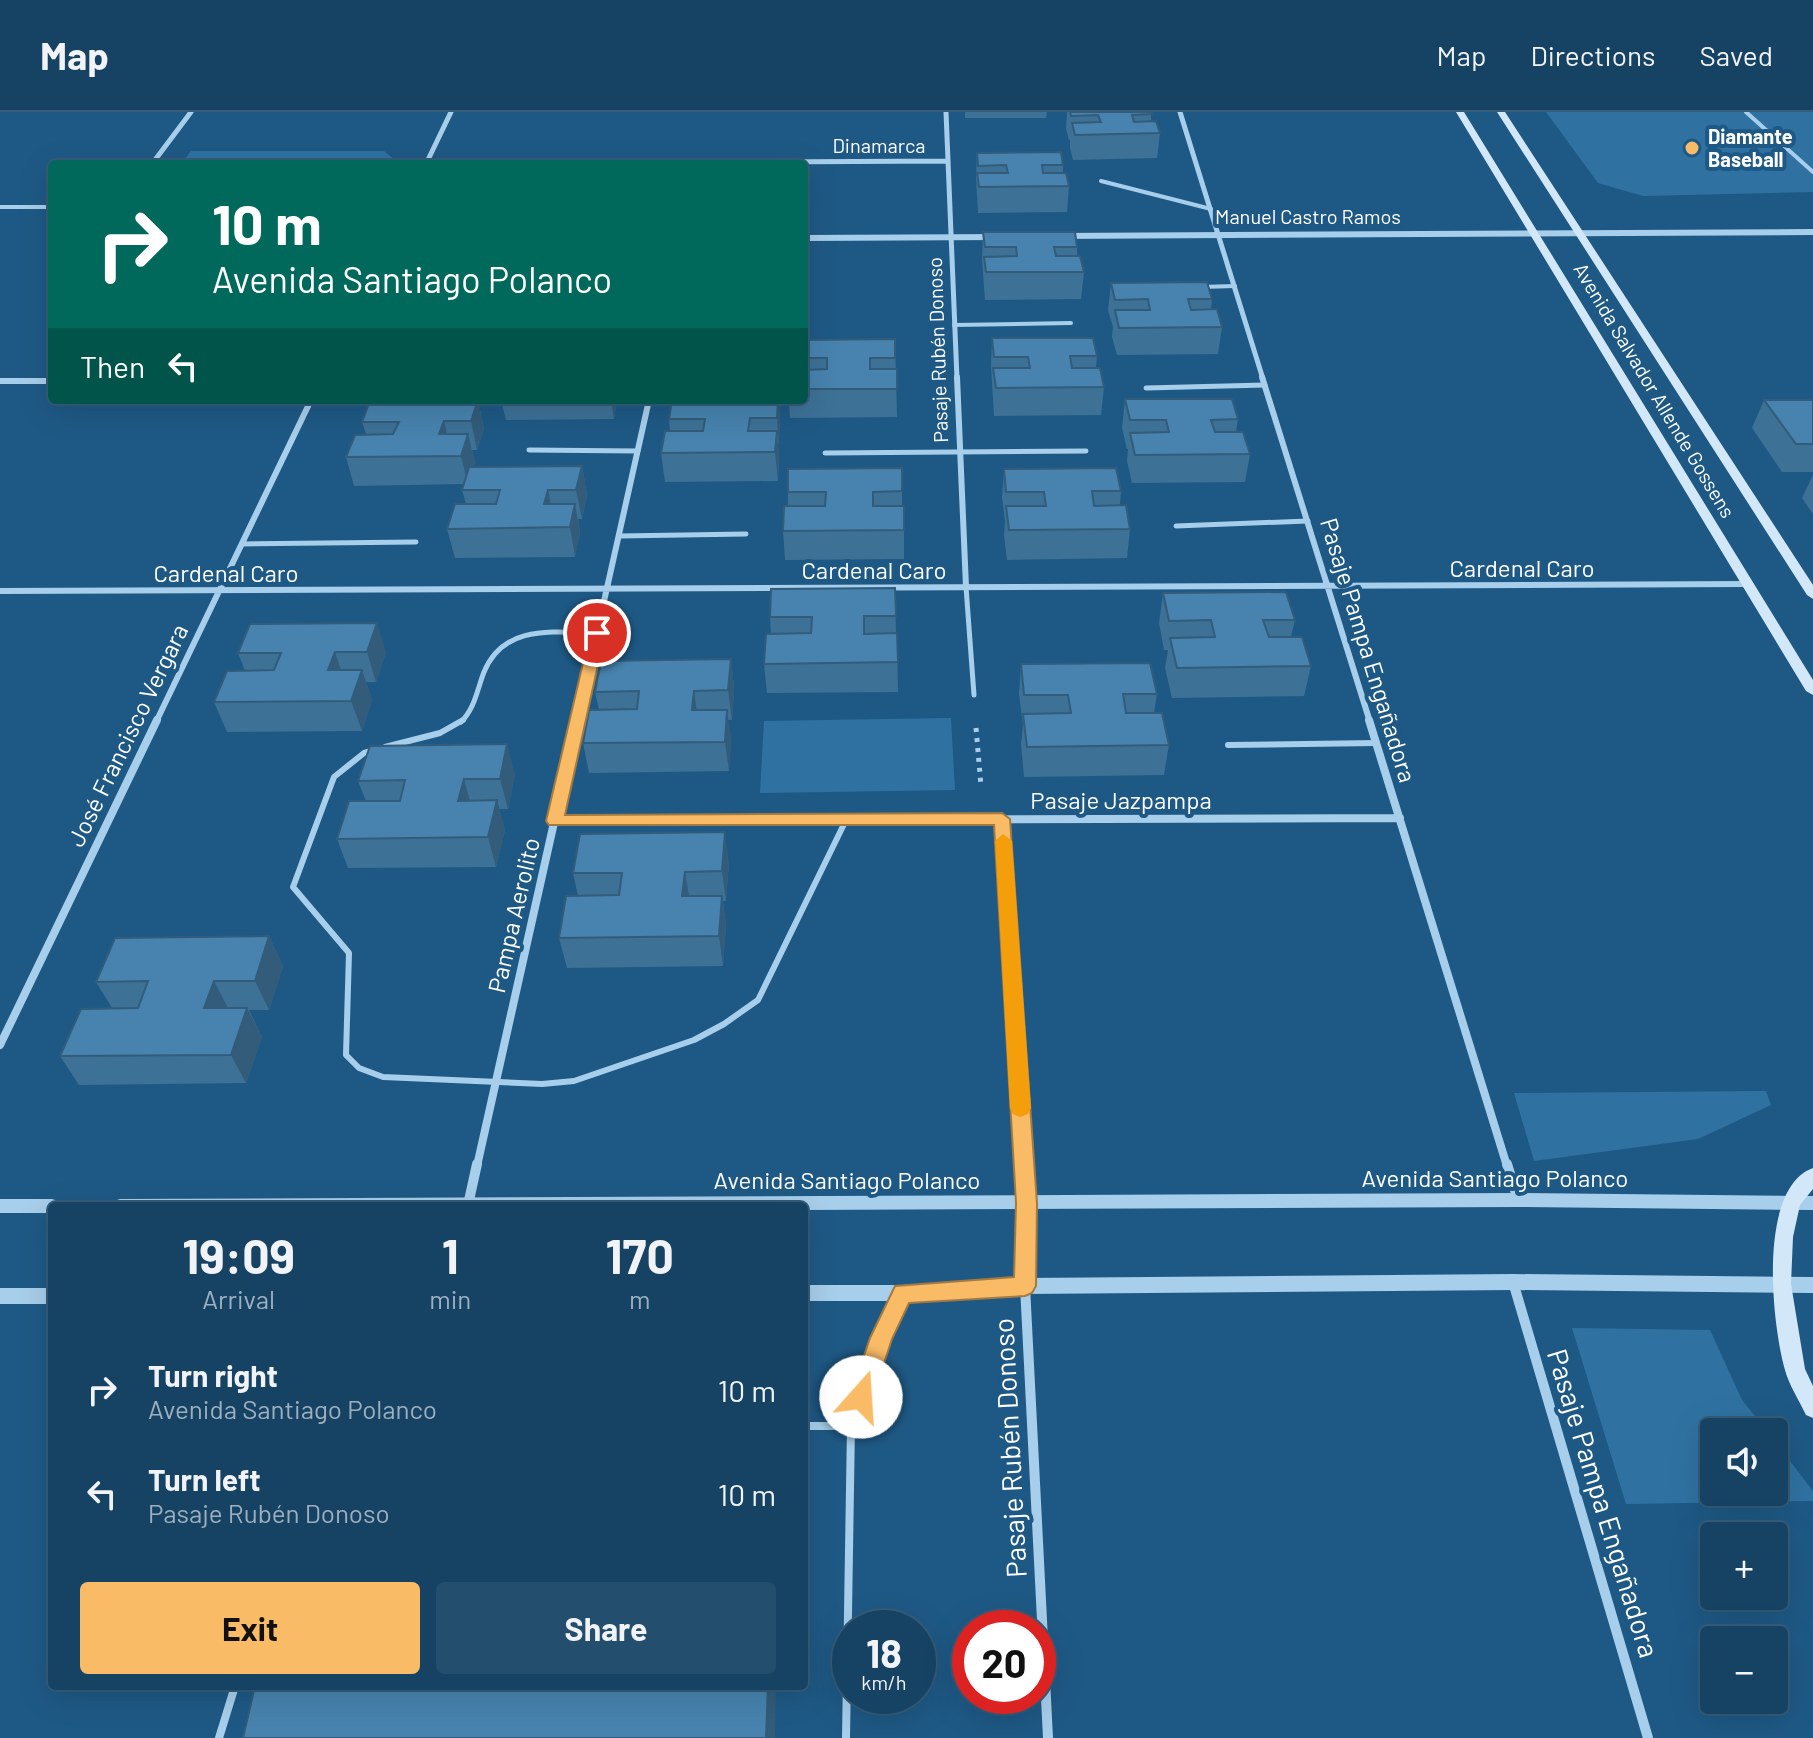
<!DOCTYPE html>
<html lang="en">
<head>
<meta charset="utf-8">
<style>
	:root { --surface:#164364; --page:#234e6d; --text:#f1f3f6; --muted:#9eb0bf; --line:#355c78; --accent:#f9bb66 }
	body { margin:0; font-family:Barlow,sans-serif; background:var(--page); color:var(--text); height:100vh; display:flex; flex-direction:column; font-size:30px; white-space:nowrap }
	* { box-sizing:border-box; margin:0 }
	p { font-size:26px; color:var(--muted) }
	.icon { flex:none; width:44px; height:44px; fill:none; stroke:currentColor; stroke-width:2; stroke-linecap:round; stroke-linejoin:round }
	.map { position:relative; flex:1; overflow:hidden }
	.side { position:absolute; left:48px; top:1090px; width:760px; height:488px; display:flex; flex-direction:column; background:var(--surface); border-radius:8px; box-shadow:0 8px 32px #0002,0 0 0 2px var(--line) }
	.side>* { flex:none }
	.guide { position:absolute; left:48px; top:48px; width:760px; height:244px; border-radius:8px; box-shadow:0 8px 32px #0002,0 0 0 2px var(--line); background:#00695c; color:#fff; overflow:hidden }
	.controls { position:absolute; left:1700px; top:1306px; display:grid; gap:16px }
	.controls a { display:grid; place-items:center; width:88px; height:88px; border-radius:8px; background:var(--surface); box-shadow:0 8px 32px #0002,0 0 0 2px var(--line); font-size:40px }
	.speed { position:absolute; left:832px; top:1498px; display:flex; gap:16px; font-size:40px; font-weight:700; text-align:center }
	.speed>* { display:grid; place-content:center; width:104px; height:104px; border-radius:50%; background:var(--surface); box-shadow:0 8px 32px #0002,0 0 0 2px var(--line); line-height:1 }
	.speed small { font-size:20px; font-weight:400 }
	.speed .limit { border:12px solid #d22; background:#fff; color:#111 }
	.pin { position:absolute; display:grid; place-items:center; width:68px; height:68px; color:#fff; margin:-34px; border:4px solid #fff; border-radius:50%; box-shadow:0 2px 8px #0007 }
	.me { position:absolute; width:88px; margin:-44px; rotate:19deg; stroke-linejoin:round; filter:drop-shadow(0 0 6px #0008) }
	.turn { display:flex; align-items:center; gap:28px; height:168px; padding:0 32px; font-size:36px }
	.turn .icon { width:104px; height:104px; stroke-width:2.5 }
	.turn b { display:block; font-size:56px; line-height:68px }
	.then { display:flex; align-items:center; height:76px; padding:0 32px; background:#0003; gap:16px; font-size:30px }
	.eta { display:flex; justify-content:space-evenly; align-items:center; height:136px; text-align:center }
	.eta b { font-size:48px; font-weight:700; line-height:56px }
	.button { display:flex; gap:16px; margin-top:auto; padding:16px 32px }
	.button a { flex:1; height:92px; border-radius:8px; background:var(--accent); color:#111; font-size:32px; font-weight:700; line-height:92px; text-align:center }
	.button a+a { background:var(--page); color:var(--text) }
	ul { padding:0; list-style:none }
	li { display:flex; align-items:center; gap:24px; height:104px; padding:0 32px }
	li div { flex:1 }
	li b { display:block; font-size:30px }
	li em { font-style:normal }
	header { display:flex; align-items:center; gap:48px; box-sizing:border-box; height:112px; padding:0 40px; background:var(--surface); border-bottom:2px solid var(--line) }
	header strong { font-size:38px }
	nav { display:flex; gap:44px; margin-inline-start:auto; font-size:28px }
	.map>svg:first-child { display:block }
	.green { fill:#2f72a2 }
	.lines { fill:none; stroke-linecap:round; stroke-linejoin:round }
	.path { stroke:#a7ceea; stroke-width:5; stroke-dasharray:4 6; stroke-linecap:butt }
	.service-far3 { stroke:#a7ceea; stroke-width:4 }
	.service-far2 { stroke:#a7ceea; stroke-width:5 }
	.service-far1 { stroke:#a7ceea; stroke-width:6 }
	.service { stroke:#a7ceea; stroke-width:8 }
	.minor-far3 { stroke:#a7ceea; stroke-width:5 }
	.minor-far2 { stroke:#a7ceea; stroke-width:6 }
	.minor-far1 { stroke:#a7ceea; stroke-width:8 }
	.minor { stroke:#a7ceea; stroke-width:10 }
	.tertiary { fill:#a7ceea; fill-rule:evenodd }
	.secondary { fill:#d2e7f8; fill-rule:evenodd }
	.wall { fill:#3d7196 }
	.shaded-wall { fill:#325c7a }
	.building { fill:#4783ae; stroke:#325c7a; stroke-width:2 }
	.route { fill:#f9bb66; stroke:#a27a42; stroke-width:2 }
	.slow { fill:#f59e0b }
	.poi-dot { fill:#f9bb66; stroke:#1e5985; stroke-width:3 }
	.labels { text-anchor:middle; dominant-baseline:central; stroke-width:8; stroke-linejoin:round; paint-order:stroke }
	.far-poi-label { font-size:20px; font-weight:bold; fill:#fff; stroke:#1e5985; text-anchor:start }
	.far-street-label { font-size:20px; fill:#fff; stroke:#1e5985 }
	.street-label { font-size:24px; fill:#fff; stroke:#1e5985 }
	.near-street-label { font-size:28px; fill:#fff; stroke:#1e5985 }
</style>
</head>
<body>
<header>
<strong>Map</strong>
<nav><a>Map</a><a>Directions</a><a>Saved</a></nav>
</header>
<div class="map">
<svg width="1813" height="1626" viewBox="0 0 1813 1626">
	<rect width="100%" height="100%" fill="#1e5985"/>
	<path class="green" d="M1546 0H1813V80L1643 84 1598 71Z
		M191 39H384L396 49 395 52H181Z
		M951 606 955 678 760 681 764 609Z
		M1766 979 1771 993 1698 1027 1534 1049 1514 981Z
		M1572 1216 1710 1218 1742 1288 1768 1320H1714V1380H1774V1328L1813 1379V1389L1626 1392Z"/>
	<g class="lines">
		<path class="path" d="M976 616 981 674"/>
		<path class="service-far3" d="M1746 0 1813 60
			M1101 69 1211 97
			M1201 175 1235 174
			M954 213 1071 211"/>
		<path class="service-far2" d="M1146 276 1265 273
			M529 338 638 339
			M825 341 1086 339
			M1176 414 1308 409
			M619 424 746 422
			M242 432 416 430
			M966 475 974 583
			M461 610C475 596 477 578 484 560 504 512 553 520 597 521"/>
		<path class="service-far1" d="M1228 633 1376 631
			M385 635 440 621 463 608
			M375 638 364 641 334 665 293 775 349 841 346 943 359 956 383 965 542 972 574 969 694 928 724 912 758 888 846 708"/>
		<path class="service" d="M804 1314H851L881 1226 902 1183
			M219 1626 235 1574
			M846 1626 851 1314"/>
		<path class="minor-far3" d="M946 0 957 267
			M1180 0 1263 267
			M152 52 191 0
			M426 52 948 49
			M426 52 451 0"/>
		<path class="minor-far2" d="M957 265 966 475
			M1262 265 1370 610
			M0 269H52
			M0 479 1748 472
			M156 610 311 288
			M577 610 649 288"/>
		<path class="minor-far1" d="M1369 608 1507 1054
			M1002 707 1025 1054
			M555 709 1400 706
			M0 933 157 608
			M477 1054 577 608"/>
		<path class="minor" d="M1024 1052 1025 1174 1048 1626
			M1507 1052 1518 1088
			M468 1093 477 1052
			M1513 1170 1648 1626"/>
		<path class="tertiary" d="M0 93H52V97H0Z
			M1813 117V123L1057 127 1053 124 1057 121Z
			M804 123 1001 122 1005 125 1001 128 804 129Z
			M1518 1081 1813 1084V1098L1518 1095 804 1098V1094H112L114 1089 120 1087Z
			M0 1087H52L58 1089 60 1094H52V1101H0Z
			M1513 1162 1813 1165V1181L1513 1178 1025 1182 902 1189H804V1173H902L1025 1166Z
			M0 1176H52V1192H0Z"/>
		<path class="secondary" d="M1456 0H1464L1813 568V583L1806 579Z
			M1497 0H1505L1813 473V487L1807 483Z
			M1813 1056V1077L1800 1093 1793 1125 1791 1172 1805 1257 1813 1274V1306L1806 1303C1799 1288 1789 1273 1785 1258 1772 1213 1757 1076 1813 1056Z"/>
	</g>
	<path class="wall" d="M965 0H1047L1046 6H965Z
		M1067 0H1151V10L1160 21 1157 46 1073 48 1070 36V28H1069L1066 17Z
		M977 41 1063 53V61L1069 74 1067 100 978 101 976 66Z
		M983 120 1077 135V144L1084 160 1081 187 985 188 982 147Z
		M1111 171 1212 187 1211 197 1222 215 1218 242 1117 243 1112 225 1113 215 1108 198Z
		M992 226 1097 244 1096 256 1104 275 1101 303 994 304 991 254Z
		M895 227 897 305 790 306 789 288H804V228Z
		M1125 287 1238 307 1236 320 1250 342 1245 370 1132 371 1127 349 1128 337H1127L1122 316Z
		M478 288 484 317 477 338H472L475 351 473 355 582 354 587 383 582 407H578L580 421 575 445 455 446 447 417 466 392 462 378 464 372 354 374 346 345 366 322 362 310Z
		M501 288H617L614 307 506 308Z
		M779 288 780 313 778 334 779 347 778 369 665 370 661 341 670 319 669 307Z
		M1764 288H1813V360H1782L1752 316Z
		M902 356V394H904V447L785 448 783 419 788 394V380Z
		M1004 357 1121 379 1120 393 1130 417 1127 446 1007 448 1004 423 1005 409 1002 386Z
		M1813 363V402L1802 386Z
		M895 476 896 522 897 521 898 580 767 581 764 552 771 522 770 505Z
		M1163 481 1295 508 1291 525 1311 554 1304 584 1172 586 1165 556 1168 538H1164L1159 511Z
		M386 540 376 570H366L372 588 362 619 227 620 214 590 245 559 238 541Z
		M731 547 734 577 732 608H728L731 627 729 659 589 661 583 631 599 598 595 580Z
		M1021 552 1157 582 1154 601 1169 633 1164 663 1024 665 1021 632 1023 613 1019 582Z
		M515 662 508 697H499L505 718 496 755 348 756 337 727 366 689 358 669Z
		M729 750 726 789H723L726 813 723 854 567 856 559 826 578 784 573 761Z
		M269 824 283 854 269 898H249L262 925 246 971 79 973 60 944 112 896 96 870Z"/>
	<path class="shaded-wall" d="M478 288 484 317 477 338 471 309Z
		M611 288H617L614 307Z
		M779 288 780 313 779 334 777 306Z
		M444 309 451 338 439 322Z
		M777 319 779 347 778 369 775 340Z
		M468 322 475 351 468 372 461 344Z
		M582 354 587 383 582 407 576 378Z
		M548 378 554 407 544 392Z
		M575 392 580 421 575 445 570 415Z
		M377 511 386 540 376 570 367 540Z
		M335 540 345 570 328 558Z
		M731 547 734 577 732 608 728 578Z
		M362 558 372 588 362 619 351 589Z
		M694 579 698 609 692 598Z
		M727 598 731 627 729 659 725 630Z
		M507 632 515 662 508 697 500 667Z
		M464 667 472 697 458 689Z
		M497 688 505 718 496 755 488 725Z
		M725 720 729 750 726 789 722 759Z
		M685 760 690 790 682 784Z
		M722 784 726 813 723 854 719 824Z
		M269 824 283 854 269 898 255 869Z
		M214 869 229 898 204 896Z
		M247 896 262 925 246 971 231 943Z
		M768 1574H776L775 1626H766Z"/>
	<path class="building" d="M1070 0H1151L1152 2 1132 3 1134 10 1156 9 1160 21 1075 23 1072 11 1101 10 1098 3 1071 4Z
		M1061 40 1063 53H1042L1043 61H1066L1069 74 979 75 977 61H1008L1006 53 978 54 977 41Z
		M983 120H1075L1077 135H1054L1056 144H1080L1084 160H986L984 145 1017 144 1016 135H985Z
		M1207 170 1212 187H1188L1191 198 1217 197 1222 215 1119 216 1115 198H1150L1148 187 1115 188 1111 171Z
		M992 226H1093L1097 244H1070L1072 256H1100L1104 275 996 276 993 256H1030L1028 245H994Z
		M895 227V246H870V257H897V277H804V258L827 257V246H804V228Z
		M1125 287H1232L1238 307 1211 308 1215 320H1243L1250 342 1135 343 1130 321 1169 320 1166 308H1130Z
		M478 288 471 309H444L439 322H468L461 344 346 345 355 323 393 322 399 310H362L370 289Z
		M672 288H778L777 306H750L748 319H777L775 340 661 341 665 319H703L705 307H669Z
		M1764 288H1813V332H1796Z
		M582 354 576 378H548L544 392H575L570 415 447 417 455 392H496L500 378H462L469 355Z
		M902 356V379L873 380V394H904V418L783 419 784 394H825L826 380H788V357Z
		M1116 356 1121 379H1092L1094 394 1126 393 1130 417 1009 418 1006 394H1046L1044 380H1006L1004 357Z
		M895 476 896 504H864V522L897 521 898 550 764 552 766 522 811 521 812 505H770L771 477Z
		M1286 480 1295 508H1263L1269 525H1302L1311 554 1177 556 1170 526 1215 525 1211 508 1169 509 1163 481Z
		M377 511 367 540H335L328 558H362L351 589 214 590 227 559 274 558 281 541H238L250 512Z
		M731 547 728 578 694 579 692 598H727L725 630 583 631 589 598 637 597 639 579 595 580 601 549Z
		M1150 551 1157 582H1123L1126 601H1162L1169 633 1027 635 1023 602 1071 601 1068 583H1024L1021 552Z
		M507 632 500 667H464L458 689 497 688 488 725 337 727 349 689H400L405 668 358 669 370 634Z
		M725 720 722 759 685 760 682 784H722L719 824 559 826 566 784 619 783 622 761H573L580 722Z
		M269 824 255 869H214L204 896H247L231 943 60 944 81 897 138 896 148 869 96 870 115 826Z
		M255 1574H768L766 1626H243Z"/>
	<path class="route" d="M597 516 605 521 565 703 1002 701 1010 707 1037 1091 1036 1174 1032 1181 1025 1184 909 1191 892 1227 870 1293 861 1296 853 1293 850 1285 870 1226 895 1174 1014 1165 1016 1091 994 713H549L546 709 590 521Z"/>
	<path class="slow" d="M1003 722 1012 729 1031 996 1028 1002 1020 1005 1013 1002 1010 996 995 729Z"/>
	<circle class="poi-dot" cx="1692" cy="36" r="8"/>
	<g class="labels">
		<g class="far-poi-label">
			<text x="1708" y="24">Diamante<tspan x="1708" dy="23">Baseball</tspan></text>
		</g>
		<g class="far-street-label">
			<text x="879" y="33">Dinamarca</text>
			<text x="1308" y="104">Manuel Castro Ramos</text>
			<text transform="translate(937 238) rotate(-92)">Pasaje Rubén Donoso</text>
			<text transform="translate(1655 278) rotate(59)">Avenida Salvador Allende Gossens</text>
		</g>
		<g class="street-label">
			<text x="1522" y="455">Cardenal Caro</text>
			<text x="874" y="457">Cardenal Caro</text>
			<text x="226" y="460">Cardenal Caro</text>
			<text transform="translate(1369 538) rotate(73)">Pasaje Pampa Engañadora</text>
			<text transform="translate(127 623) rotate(-64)">José Francisco Vergara</text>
			<text x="1121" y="687">Pasaje Jazpampa</text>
			<text transform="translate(513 803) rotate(-77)">Pampa Aerolito</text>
			<text x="1495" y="1065">Avenida Santiago Polanco</text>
			<text x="847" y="1067">Avenida Santiago Polanco</text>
		</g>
		<g class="near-street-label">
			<text transform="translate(1009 1336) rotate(-93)">Pasaje Rubén Donoso</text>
			<text transform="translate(1604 1391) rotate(73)">Pasaje Pampa Engañadora</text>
		</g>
	</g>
</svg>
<div class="controls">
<a><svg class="icon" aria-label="sound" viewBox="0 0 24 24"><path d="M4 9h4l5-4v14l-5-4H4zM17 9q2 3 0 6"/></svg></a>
<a>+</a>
<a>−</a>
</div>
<div class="speed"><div>18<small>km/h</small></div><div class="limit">20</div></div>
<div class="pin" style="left:597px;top:521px;background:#d93025"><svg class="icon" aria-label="arrive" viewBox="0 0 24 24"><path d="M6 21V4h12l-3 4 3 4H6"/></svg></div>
<svg class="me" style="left:861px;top:1285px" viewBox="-20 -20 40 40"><circle r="19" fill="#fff"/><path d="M0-13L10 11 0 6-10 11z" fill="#f9bb66"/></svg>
<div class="guide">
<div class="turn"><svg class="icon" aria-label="right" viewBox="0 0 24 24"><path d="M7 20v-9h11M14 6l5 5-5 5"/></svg><div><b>10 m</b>Avenida Santiago Polanco</div></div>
<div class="then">Then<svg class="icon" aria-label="left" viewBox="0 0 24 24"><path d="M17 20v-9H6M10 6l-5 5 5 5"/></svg></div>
</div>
<section class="side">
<div class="eta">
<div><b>19:09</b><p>Arrival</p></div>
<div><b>1</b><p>min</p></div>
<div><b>170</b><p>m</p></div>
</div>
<ul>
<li><svg class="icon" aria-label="right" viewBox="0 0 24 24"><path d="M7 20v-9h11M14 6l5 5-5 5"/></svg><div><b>Turn right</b><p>Avenida Santiago Polanco</p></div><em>10 m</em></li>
<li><svg class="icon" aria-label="left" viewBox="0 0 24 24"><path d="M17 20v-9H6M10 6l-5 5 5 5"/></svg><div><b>Turn left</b><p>Pasaje Rubén Donoso</p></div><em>10 m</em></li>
</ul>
<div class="button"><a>Exit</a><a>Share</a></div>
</section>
</div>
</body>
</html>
